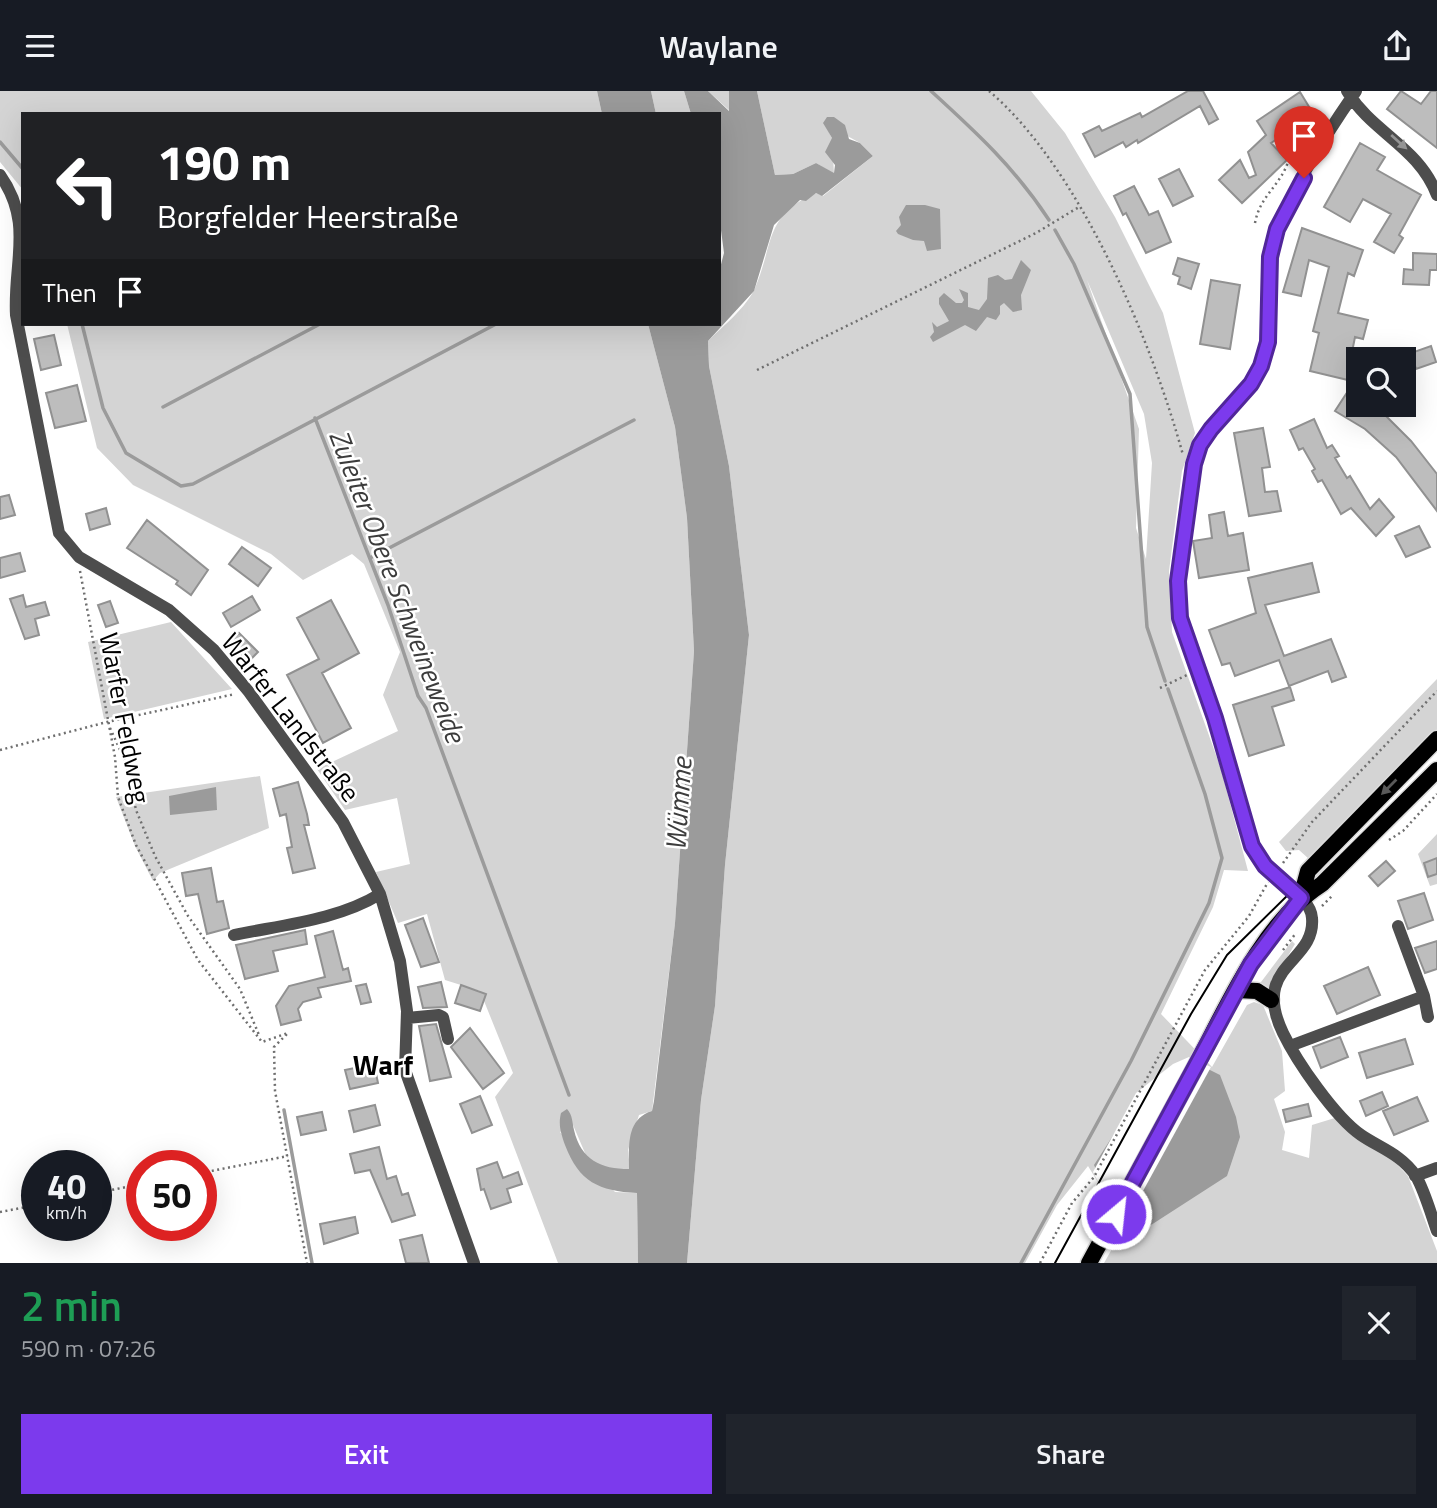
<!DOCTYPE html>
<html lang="en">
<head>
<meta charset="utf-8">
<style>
	:root { --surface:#171b24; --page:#20242c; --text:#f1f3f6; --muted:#9ea1a6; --accent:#7c3aed }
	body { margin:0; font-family:"Titillium Web",sans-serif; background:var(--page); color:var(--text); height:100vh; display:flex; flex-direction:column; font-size:26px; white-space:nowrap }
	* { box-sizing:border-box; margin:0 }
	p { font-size:23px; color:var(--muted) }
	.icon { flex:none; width:38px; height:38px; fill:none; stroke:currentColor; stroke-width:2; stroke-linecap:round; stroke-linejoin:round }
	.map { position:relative; height:1172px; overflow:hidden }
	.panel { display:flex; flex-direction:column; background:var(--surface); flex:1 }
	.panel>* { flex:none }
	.guide { position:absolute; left:21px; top:21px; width:700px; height:214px; border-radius:0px; box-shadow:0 7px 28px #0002; background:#202124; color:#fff; overflow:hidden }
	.buttons { position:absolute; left:1346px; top:256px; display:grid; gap:14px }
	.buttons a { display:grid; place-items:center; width:70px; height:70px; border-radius:0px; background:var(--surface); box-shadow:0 7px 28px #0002; font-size:35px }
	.speed { position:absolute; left:21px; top:1059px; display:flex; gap:14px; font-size:35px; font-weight:700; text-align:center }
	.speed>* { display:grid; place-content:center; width:91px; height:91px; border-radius:50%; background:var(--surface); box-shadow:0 7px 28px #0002; line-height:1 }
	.speed small { font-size:18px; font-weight:400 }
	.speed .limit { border:10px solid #d22; background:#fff; color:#111 }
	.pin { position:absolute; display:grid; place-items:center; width:60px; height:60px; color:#fff; margin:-72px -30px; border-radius:50% 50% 50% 0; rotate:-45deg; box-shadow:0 0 7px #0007 }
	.pin .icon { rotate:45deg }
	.me { position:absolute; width:77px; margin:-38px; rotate:28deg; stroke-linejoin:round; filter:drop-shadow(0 0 5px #0008) }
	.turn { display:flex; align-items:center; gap:24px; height:147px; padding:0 21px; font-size:32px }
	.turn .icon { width:91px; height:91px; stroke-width:2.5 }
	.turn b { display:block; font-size:49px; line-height:60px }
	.then { display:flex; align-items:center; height:66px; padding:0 21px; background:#0003; gap:14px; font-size:26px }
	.round { display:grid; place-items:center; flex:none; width:74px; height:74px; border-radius:0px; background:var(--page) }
	.overview { display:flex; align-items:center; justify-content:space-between; height:119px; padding:0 21px }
	h1 { font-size:42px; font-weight:600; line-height:52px; color:#1e9e55 }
	.primary-button { display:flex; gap:14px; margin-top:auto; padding:14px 21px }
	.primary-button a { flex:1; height:80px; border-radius:0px; background:var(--accent); color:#fff; font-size:28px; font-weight:600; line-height:80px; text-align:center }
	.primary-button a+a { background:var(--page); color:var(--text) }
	header { display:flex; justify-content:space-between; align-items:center; height:91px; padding:0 21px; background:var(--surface); font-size:32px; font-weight:600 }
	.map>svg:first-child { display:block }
	.green { fill:#d4d4d4; fill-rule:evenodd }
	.water { fill:#9b9b9b }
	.pier { fill:#fff }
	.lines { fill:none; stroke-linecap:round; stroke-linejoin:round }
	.stream { stroke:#9b9b9b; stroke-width:3.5 }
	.building { fill:#bdbdbd; stroke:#919191; stroke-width:2 }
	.major-casing { stroke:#dbdbdb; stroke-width:19 }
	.path { stroke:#6f6f6f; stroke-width:2.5; stroke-dasharray:2 3.5; stroke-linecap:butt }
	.minor { stroke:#4d4d4d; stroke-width:12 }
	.major { stroke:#000; stroke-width:16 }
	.tram { stroke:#000; stroke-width:2 }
	.oneway { fill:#949494 }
	.oneway2 { fill:#595959 }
	.route-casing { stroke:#51269a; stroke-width:18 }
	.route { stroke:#7c3aed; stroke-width:12 }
	.labels { text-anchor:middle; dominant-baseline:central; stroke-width:5; stroke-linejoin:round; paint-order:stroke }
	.street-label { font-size:26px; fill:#000; stroke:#fff }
	.water-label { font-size:28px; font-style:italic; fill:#3c3c3c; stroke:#fff }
	.neighbourhood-label { font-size:28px; font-weight:bold; fill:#000; stroke:#fff }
</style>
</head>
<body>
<header><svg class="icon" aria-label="menu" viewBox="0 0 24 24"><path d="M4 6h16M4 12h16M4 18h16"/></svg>Waylane<svg class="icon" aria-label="share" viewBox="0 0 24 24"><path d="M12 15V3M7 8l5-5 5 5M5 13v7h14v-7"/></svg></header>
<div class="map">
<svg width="1437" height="1172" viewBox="0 0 1437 1172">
	<rect width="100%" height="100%" fill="#fff"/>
	<path class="green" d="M0 0H597L602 23H23V99L0 71Z
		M651 0H684L691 23H656Z
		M708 0H729L730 20Z
		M757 0H1031L1065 42 1115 126 1163 222 1195 342 1182 380 1169 480 1172 541 1221 678 1248 780 1224 779 1213 816 1161 923 1212 976 1247 914 1254 911 1263 914 1282 960 1285 1000 1274 1008 1285 1041 1282 1059 1309 1067 1312 1034 1338 1026 1390 1066 1408 1085 1437 1160V1172H1104L1125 1135 1088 1075 1057 1114 1025 1172H687L701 1009 715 915 725 774 749 544 729 375 709 275 708 250C723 235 746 217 755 197 774 153 764 124 816 102L823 105 873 65 860 52 824 32 832 47 834 83 816 72 793 83 775 84ZM1087 189 1144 323 1152 372 1146 468 1136 437 1139 338Z
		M67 233H648L675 336 687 427 694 560 675 832 652 1020 639 1024 628 1059 630 1078H608L588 1069 573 1034 560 1041 615 1101 637 1102 638 1172H558L495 1006 513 982 480 900 445 889 427 823 398 832 376 781 410 773 397 707 345 719 317 678 398 640 383 604 400 561 364 473 352 463 303 489 271 463 133 394 97 357Z
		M171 531 232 598 104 628 88 551Z
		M1437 588V639L1309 768 1299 759 1286 760 1279 751Z
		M260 685 269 737 160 782 153 790 135 755 116 706Z
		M1437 743V793L1430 795 1418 763Z
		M1292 850 1295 853 1268 899 1258 895Z"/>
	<path class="water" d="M597 0H651L656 23H602Z
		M684 0H708L729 20V0H757L775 84 793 83 816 72 834 82 835 74 825 61 832 47 823 32 827 26H834L845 34 849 48 860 52 873 65 822 105 816 102 806 110 800 109 774 134 754 200 708 250 709 275 729 375 749 544 725 774 715 915 701 1009 687 1172H638L637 1102C599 1100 579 1091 565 1054 561 1042 558 1034 561 1022L567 1018C573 1025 572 1031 574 1039 581 1069 601 1078 629 1078 629 1055 626 1028 652 1020L654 1010 675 832 694 560 687 427 675 336 648 233H719V181L724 162 719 124V23H691Z
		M906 114H925L940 118 941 158 927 160 924 150 913 149 898 143 896 140 901 134 899 126Z
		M1021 169 1031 179 1021 204 1022 219 1013 221 1004 212 1000 215V223L996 229 987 226 976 240 965 234 933 251 930 246 934 241 932 231 937 236 949 230 939 213V207L944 202 956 212H962L964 209 959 198 968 202V216L979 219 987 208 988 187 998 184 1005 189 1012 188Z
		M216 696 217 719 170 724 169 705Z
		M1190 969 1220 984 1236 1026 1240 1046 1227 1085 1151 1134 1129 1129 1108 1105 1094 1074 1139 1004Z"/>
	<path class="pier" d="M1189 966 1211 976 1126 1131 1108 1110 1093 1081 1136 1002 1173 973Z"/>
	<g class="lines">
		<path class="stream" d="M931 0C977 42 1015 77 1049 129
			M0 51 23 78
			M1055 139 1074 173 1130 303 1147 536 1165 590
			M82 233 103 317 126 362 181 395 193 393 496 233
			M163 316 320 233
			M315 327 388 514 418 605 426 617 569 1004
			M370 467 634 329
			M284 1019 312 1172
			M1021 1172 1131 970 1209 812 1222 767 1205 703 1168 598"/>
	</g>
	<path class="building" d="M1188 0H1203L1218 28 1209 33 1200 15 1138 52 1137 49 1126 56 1123 51 1095 66 1083 43 1099 35 1102 40 1140 22 1142 26Z
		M1401 0 1421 13 1431 0H1437V57L1387 18Z
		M1300 1 1314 24 1271 52 1287 69 1242 112 1219 89 1240 69 1249 87 1256 84 1248 61 1266 44 1257 30Z
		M1360 52 1385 66 1377 79 1421 104 1399 144 1403 147 1394 162 1374 151 1391 123 1363 108 1350 131 1324 116Z
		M1179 78 1193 105 1173 115 1159 88Z
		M1134 95 1149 124 1158 120 1171 151 1146 162 1126 122 1123 124 1114 105Z
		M1302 137 1363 159 1354 185 1348 182 1338 222 1368 229 1363 248 1355 246 1351 266 1357 267 1352 290 1310 280 1319 242 1313 240 1329 176 1309 169 1301 205 1283 201Z
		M1413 162 1437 163V179H1430L1429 194 1403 193 1404 178 1413 179Z
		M1178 167 1199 173 1191 198 1178 193 1180 186 1173 183Z
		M1211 189 1240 194 1230 258 1200 253Z
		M54 244 61 274 41 279 34 248Z
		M1431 255 1436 271 1416 278 1411 262Z
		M77 294 86 330 55 337 46 302Z
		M1348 300 1358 306V313H1371L1381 320 1411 350 1437 383V420L1396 366 1365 338 1335 320Z
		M1314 328 1327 357 1332 354 1339 365 1335 367 1347 387 1350 385 1370 418 1379 408 1394 426 1376 445 1351 417 1341 423 1322 389 1318 391 1312 380 1315 378 1303 357 1299 359 1290 339Z
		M1263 337 1270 376 1262 377 1265 401 1277 400 1281 420 1249 425 1234 342Z
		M9 404 15 424 0 428V406Z
		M106 417 110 433 90 439 86 423Z
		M1224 421 1228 445 1243 442 1249 479 1199 487 1193 450 1212 447 1209 424Z
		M147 429 208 479 191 504 176 493 178 490 127 457Z
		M1419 435 1430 456 1406 466 1395 445Z
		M242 456 271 477 258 495 229 473Z
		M20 462 25 480 0 487V467Z
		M1312 472 1319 501 1265 514 1284 565 1331 548 1346 586 1332 591 1328 580 1289 595 1279 569 1235 585 1230 572 1222 574 1209 539 1256 522 1248 487Z
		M23 504 26 516 45 511 49 524 35 528 39 544 25 548 10 508Z
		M252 505 260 519 231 536 223 522Z
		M331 509 359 562 322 582 351 637 323 652 287 584 319 568 297 527Z
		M110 510 118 532 106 536 98 514Z
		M239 542 258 561 248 571 229 552Z
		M1290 596 1294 609 1272 616 1284 654 1249 665 1233 614Z
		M298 691 307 723 309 734H304L315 777 293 782 287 757 292 756 286 723 280 725 273 698Z
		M1437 767V783L1428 786 1424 772Z
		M1386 770 1395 780 1378 795 1369 785Z
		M211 777 217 811 223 810 229 837 207 843 198 803 186 805 182 782Z
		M1424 802 1433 829 1408 838 1398 810Z
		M423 827 439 871 421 876 405 834Z
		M305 839 307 853 273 860 278 880 245 888 236 854Z
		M333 840 343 879 348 877 351 890 318 897 321 906 303 911 298 918 301 929 281 934 276 915 289 895 325 886 315 845Z
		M1437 850V878L1425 882 1415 857Z
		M1368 876 1380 904 1337 923 1324 895Z
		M441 891 447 916 423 917 418 896Z
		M366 893 371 911 361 913 356 895Z
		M461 894 486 903 480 920 455 912Z
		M436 933 451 986 430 990 419 935Z
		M470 937 504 982 483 998 451 956Z
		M1340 946 1348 966 1321 977 1313 956Z
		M1405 948 1413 973 1367 987 1359 962Z
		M374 973 378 992 350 998 345 979Z
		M1382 1001 1388 1015 1366 1025 1360 1010Z
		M480 1005 492 1034 472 1042 460 1013Z
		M1417 1006 1428 1030 1394 1044 1383 1020Z
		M1308 1013 1311 1025 1286 1031 1283 1019Z
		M375 1014 380 1034 354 1041 349 1020Z
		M322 1021 326 1039 301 1044 297 1026Z
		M379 1056 387 1088 396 1085 402 1104 408 1102 415 1124 392 1131 370 1079 355 1082 350 1063Z
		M497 1071 503 1087 518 1081 522 1093 507 1098 511 1111 491 1118 484 1098 481 1099 477 1078Z
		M355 1126 358 1142 324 1153 320 1133Z
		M422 1144 429 1172H406L400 1149Z"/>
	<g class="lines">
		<g class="major-casing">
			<path id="major" d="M1301 806 1308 780 1437 648
				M1236 899 1257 900 1271 909
				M1089 1172C1123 1109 1157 1047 1191 984 1224 922 1261 832 1322 793L1437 679"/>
		</g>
		<path class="path" d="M989 0C1080 77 1152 251 1183 364
			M1255 132C1260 104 1281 95 1289 68
			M757 279 1036 142 1079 116
			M80 480 115 666 118 706 136 754 198 869 262 951 288 942 274 956 275 1000 307 1172
			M1160 597 1189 583
			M110 637 126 672 136 719 155 765 188 825 240 898 259 944
			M0 659 107 631 235 603
			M1389 749 1403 740 1437 703
			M1283 772 1312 731 1437 600
			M1322 815 1332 805
			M1283 859 1296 842
			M201 1082 288 1065
			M96 1102 142 1093
			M0 1121 37 1114
			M1040 1172 1072 1112 1094 1086 1205 879 1249 825 1268 791"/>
		<path class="minor" d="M1347 0C1372 42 1418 55 1437 104
			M1356 0C1326 43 1280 115 1270 165 1264 199 1275 234 1265 266 1253 301 1219 321 1202 352 1187 376 1178 479 1178 510L1180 527 1215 627 1252 755C1263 780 1311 803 1312 827 1316 873 1250 873 1283 942 1297 971 1335 1026 1361 1044 1380 1057 1401 1063 1416 1085 1425 1101 1431 1123 1437 1140
			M0 84C34 132 13 171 16 224L59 442 79 466 169 519 214 559 249 601 343 731 380 803 400 870 407 920 405 979 474 1172
			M234 844C282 834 338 829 380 803
			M1424 905 1428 926
			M407 927 439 924 443 926 448 948
			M1290 955 1424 905 1398 835
			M1415 1085 1437 1077"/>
		<use href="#major" class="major"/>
		<path class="tram" d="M1055 1172 1191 923 1227 864 1437 657"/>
	</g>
	<defs><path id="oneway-solid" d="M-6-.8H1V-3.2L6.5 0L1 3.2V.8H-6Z" transform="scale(1.75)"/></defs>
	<use class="oneway" href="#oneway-solid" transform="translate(1399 51) rotate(42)"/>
	<use class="oneway2" href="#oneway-solid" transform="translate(1389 696) rotate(135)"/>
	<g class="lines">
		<g class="route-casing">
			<path id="route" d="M1116 1123 1251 873 1301 807 1265 775 1252 755 1215 627 1180 527 1178 490 1194 373 1200 354 1211 338 1251 293 1261 275 1268 251 1270 166 1277 138 1304 87"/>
		</g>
		<use href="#route" class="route"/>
	</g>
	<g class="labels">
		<g class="street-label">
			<text transform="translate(291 626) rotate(52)">Warfer Landstraße</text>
			<text transform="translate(125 627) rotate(79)">Warfer Feldweg</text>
		</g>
		<g class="water-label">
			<text transform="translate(398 495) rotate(69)">Zuleiter Obere Schweineweide</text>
			<text transform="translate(678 713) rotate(-86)">Wümme</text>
		</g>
		<g class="neighbourhood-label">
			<text x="383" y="973">Warf</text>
		</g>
	</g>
</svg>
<div class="buttons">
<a><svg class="icon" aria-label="search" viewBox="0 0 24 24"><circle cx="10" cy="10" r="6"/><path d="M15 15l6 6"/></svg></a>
</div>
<div class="speed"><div>40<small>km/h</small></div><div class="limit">50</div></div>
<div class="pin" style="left:1304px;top:87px;background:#d93025"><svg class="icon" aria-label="arrive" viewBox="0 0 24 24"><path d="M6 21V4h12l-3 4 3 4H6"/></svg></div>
<svg class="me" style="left:1116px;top:1123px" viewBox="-20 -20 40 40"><circle r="17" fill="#7c3aed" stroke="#fff" stroke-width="3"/><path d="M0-11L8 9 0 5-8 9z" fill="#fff"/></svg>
<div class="guide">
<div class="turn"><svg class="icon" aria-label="left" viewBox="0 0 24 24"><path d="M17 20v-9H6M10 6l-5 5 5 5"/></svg><div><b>190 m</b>Borgfelder Heerstraße</div></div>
<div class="then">Then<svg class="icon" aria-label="arrive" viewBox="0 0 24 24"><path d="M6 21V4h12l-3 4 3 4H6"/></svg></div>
</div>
</div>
<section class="panel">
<div class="overview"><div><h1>2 min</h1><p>590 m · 07:26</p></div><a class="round"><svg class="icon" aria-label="close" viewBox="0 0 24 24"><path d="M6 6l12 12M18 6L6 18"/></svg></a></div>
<div class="primary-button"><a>Exit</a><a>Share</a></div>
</section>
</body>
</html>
